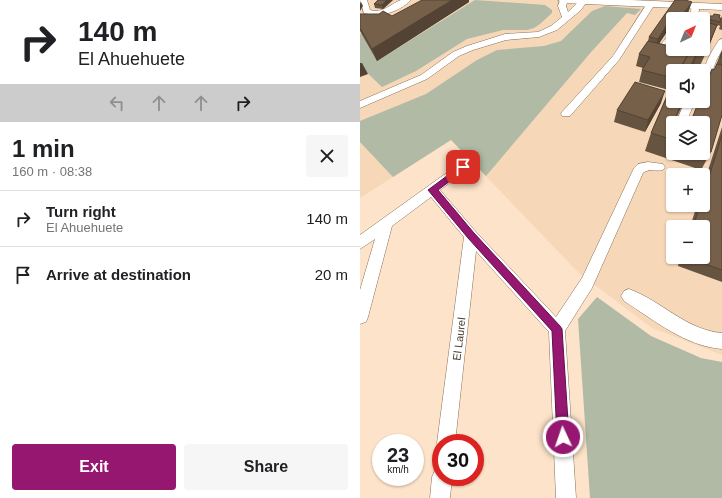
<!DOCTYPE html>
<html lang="en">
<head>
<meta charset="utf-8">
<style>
	:root { --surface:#fff; --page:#f6f6f6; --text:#202124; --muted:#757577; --line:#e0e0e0; --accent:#951770 }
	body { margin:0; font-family:Arial,sans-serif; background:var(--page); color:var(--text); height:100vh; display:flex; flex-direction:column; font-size:15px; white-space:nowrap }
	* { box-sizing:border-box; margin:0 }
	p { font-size:13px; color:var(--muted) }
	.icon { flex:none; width:22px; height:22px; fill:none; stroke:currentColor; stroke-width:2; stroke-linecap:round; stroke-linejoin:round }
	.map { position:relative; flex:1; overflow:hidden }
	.sheet { display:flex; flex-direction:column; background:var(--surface); width:360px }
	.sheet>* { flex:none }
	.hud { background:#fff; color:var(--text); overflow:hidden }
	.needle { width:26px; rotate:43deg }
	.fabs { position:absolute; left:306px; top:12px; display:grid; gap:8px }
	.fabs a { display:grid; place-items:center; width:44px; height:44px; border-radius:4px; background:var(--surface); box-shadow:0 1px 3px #0004; font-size:20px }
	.speed { position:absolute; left:12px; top:434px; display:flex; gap:8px; font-size:20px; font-weight:700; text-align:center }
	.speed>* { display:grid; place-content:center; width:52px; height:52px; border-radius:50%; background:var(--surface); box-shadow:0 1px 3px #0004; line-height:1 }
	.speed small { font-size:10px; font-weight:400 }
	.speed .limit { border:6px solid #d22; background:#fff; color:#111 }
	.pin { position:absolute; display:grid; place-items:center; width:34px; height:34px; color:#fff; margin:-17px; border-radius:8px; box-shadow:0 2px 6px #0006 }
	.me { position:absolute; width:44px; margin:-22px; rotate:357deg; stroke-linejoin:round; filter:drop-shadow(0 0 3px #0008) }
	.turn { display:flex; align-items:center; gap:14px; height:84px; padding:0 12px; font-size:18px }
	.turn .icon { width:52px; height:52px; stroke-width:2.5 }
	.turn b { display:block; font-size:28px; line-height:34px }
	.lanes { display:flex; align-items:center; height:38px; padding:0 12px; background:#0003; justify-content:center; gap:20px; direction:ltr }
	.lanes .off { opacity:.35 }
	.round { display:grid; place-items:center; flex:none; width:42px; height:42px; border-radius:4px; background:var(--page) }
	.overview { display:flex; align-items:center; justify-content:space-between; height:68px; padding:0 12px }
	h1 { font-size:24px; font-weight:700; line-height:30px }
	.cta { display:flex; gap:8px; margin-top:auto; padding:8px 12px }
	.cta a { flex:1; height:46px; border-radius:4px; background:var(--accent); color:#fff; font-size:16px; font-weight:700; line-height:46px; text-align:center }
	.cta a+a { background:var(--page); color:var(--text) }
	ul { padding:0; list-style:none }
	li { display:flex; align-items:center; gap:12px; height:56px; padding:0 12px; border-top:1px solid var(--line) }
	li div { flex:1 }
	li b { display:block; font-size:15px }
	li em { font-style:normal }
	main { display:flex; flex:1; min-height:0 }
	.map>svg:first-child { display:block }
	.built { fill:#f6d7b8; fill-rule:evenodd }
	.green { fill:#b0baa5 }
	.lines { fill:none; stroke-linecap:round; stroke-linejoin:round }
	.minor-casing { stroke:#877059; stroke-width:1 }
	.major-casing { stroke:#877059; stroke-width:1 }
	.minor { fill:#fff; fill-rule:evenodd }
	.major { fill:#fff; fill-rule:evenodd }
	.wall { fill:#665340 }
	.shaded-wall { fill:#534334 }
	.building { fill:#77604a; stroke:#534334 }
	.route { fill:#951770; stroke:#610f49 }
	.labels { text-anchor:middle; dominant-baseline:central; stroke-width:4; stroke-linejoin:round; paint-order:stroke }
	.street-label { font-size:11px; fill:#443a2f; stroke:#fff }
</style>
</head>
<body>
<main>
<section class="sheet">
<div class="hud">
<div class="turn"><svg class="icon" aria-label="right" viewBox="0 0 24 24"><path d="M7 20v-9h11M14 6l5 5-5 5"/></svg><div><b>140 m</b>El Ahuehuete</div></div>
<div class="lanes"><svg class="icon off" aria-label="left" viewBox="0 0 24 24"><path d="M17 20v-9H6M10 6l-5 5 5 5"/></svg><svg class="icon off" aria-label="ahead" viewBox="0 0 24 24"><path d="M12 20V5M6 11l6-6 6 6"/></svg><svg class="icon off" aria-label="ahead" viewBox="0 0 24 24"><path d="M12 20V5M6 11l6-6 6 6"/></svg><svg class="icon" aria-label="right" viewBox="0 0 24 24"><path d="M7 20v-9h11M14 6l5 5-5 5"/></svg></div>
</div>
<div class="overview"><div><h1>1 min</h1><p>160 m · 08:38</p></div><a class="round"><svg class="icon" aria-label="close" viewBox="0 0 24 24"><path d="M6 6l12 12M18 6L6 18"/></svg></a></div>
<ul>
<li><svg class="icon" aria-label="right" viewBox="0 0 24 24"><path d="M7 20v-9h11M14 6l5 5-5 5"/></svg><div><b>Turn right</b><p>El Ahuehuete</p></div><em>140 m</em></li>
<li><svg class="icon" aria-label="arrive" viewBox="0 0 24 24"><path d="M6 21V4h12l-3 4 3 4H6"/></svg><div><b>Arrive at destination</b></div><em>20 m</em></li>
</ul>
<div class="cta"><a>Exit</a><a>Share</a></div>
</section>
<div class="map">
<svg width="362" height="498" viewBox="0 0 362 498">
	<rect width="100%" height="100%" fill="#fde3c9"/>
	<path class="built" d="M0 0H362V355L292 328 219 273 91 140 0 198ZM313 19H343V49H313ZM313 71H343V101H313ZM313 123H343V153H313ZM313 175H343V205H313ZM313 227H343V257H313Z"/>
	<path class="green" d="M115 0 185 5 192 10V13L180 24 174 28 167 30H143L107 39 56 71 22 87 0 66V34L2 33 17 61Z
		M245 6 281 9 275 15 267 13 232 51 126 176 91 140 33 177 0 142V121L66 94 117 60 137 50 184 46 201 41 232 11Z
		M237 297 291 336 341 358 362 362V498H230L218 319Z"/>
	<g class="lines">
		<g class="minor-casing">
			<path id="minor" d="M0 0H7L10 10C23 14 30 4 41 0 44 0 48 0 51 0 39 12 20 18 4 13Z
				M200 0H208L206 6 208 12 220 0H228L221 10 197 30 179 37 146 40 113 50 99 56 67 79 0 108V101L61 75 93 52 107 46 145 34 178 32 191 26 202 17 198 6Z
				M288 2H291L295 4 259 60 210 116H202L201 114 202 112 253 56Z
				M332 4H338L339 11 333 19H325L331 11Z
				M313 32V41L305 51H299L298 49 299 47 310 33Z
				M362 39V50L357 59 348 82 343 85C343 65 348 57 359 40Z
				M325 101H335L326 123H316Z
				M288 162 303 164 305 167 303 170C296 172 289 168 283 173L232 288 205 331 216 498H196L189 332 116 251 95 443H81V450H79L77 443 104 237 71 197 32 226 8 317 6 322 0 324V290L15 239 0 249V235L99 164 103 163 107 164 109 167 107 170 80 190 116 232 196 317 222 278 274 168 278 164Z
				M269 289C302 301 326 330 362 333V349C325 346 294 320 264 301L261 296 264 291Z
				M81 468V477H92L90 498H70L72 477 75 470Z"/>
		</g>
		<g class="major-casing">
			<path id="major" d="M198 0H271L362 4V10L203 3Z"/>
		</g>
		<use href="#minor" class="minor"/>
		<use href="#major" class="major"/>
	</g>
	<path class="wall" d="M33 0 23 9 15 8 14 4Z
		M315 0 328 13 324 19H313V24H312L299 44 310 46 347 19 359 18 360 21 362 16V30L359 29 360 26 358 25V26H357L338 70 336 69V71H313V101H324L314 123H313V126L311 130 313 131V153H343V123H330L339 101H343V91L352 69 354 70 362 50V115L351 152 341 170 285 151 291 133 309 90 279 82 282 70 283 68 276 66 279 54 288 41 289 37Z
		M109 2 17 61 0 31V14L32 16Z
		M301 103 285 132 254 122 257 110Z
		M362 127V282L318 266 320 257H343V227H330L337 205H343V186Z"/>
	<path class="shaded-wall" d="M27 0H33L23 9 22 5Z
		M92 0H109V2L17 61 12 49Z
		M1 2 3 6 0 11V4Z
		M332 2 328 13 324 19H322L323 14Z
		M315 12 312 24 294 51 298 39Z
		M357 25 350 44 338 70 346 51Z
		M339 49 332 68 331 65Z
		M0 63H2L8 74 0 77Z
		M305 91 301 103 285 132 288 120Z
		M323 101H324L314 123Z"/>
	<path class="building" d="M18 0H27L22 5 14 4Z
		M62 0H92L12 49 0 28V14H19L23 11 32 16Z
		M315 0H325L332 2 323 14 315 12 298 39 289 37Z
		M354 14 360 15 359 18H361L360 22 348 19 349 16H353Z
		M331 15 347 18 343 25V19H328Z
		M346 19 350 20 348 23 357 25 346 51 339 49H343V25Z
		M288 41 310 46 313 42V49H331L319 71H313V78L282 70 290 57 279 54Z
		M331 49H339L331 65 337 66 335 71H319Z
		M362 52V58L360 57Z
		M357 64 362 65V115L351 152 343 150V143H344L347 134 343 132V128L344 124 343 123H340L342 119 333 116 339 101H343V92L352 69 354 70Z
		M275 82 305 91 288 120 257 110Z
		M313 83V101H323L315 118 311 117 307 130 313 131V140L291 133 308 94Z
		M362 135V270L326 257H343V227H333L340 205H343V196Z"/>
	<path class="route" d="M103 164 107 167 106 169 78 190 114 233 200 326 202 329 209 437 207 441 203 443 199 441 197 437 192 331 108 238 68 190Z"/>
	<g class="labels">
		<g class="street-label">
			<text transform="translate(99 339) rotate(-83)">El Laurel</text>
		</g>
	</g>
</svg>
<div class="fabs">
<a><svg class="needle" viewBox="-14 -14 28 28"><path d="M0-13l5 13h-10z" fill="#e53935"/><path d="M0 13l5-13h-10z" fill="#757577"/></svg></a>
<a><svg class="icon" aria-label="sound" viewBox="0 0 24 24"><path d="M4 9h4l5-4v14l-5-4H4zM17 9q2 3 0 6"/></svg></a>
<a><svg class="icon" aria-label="layers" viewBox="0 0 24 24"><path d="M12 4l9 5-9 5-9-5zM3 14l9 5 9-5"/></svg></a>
<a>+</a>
<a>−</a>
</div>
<div class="speed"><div>23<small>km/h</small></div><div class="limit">30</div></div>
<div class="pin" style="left:103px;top:167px;background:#d93025"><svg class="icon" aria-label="arrive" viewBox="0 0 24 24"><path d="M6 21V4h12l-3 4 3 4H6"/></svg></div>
<svg class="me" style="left:203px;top:437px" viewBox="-20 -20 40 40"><circle r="17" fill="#951770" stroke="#fff" stroke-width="3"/><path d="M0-11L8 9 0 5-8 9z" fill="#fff"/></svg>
</div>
</main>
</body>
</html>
